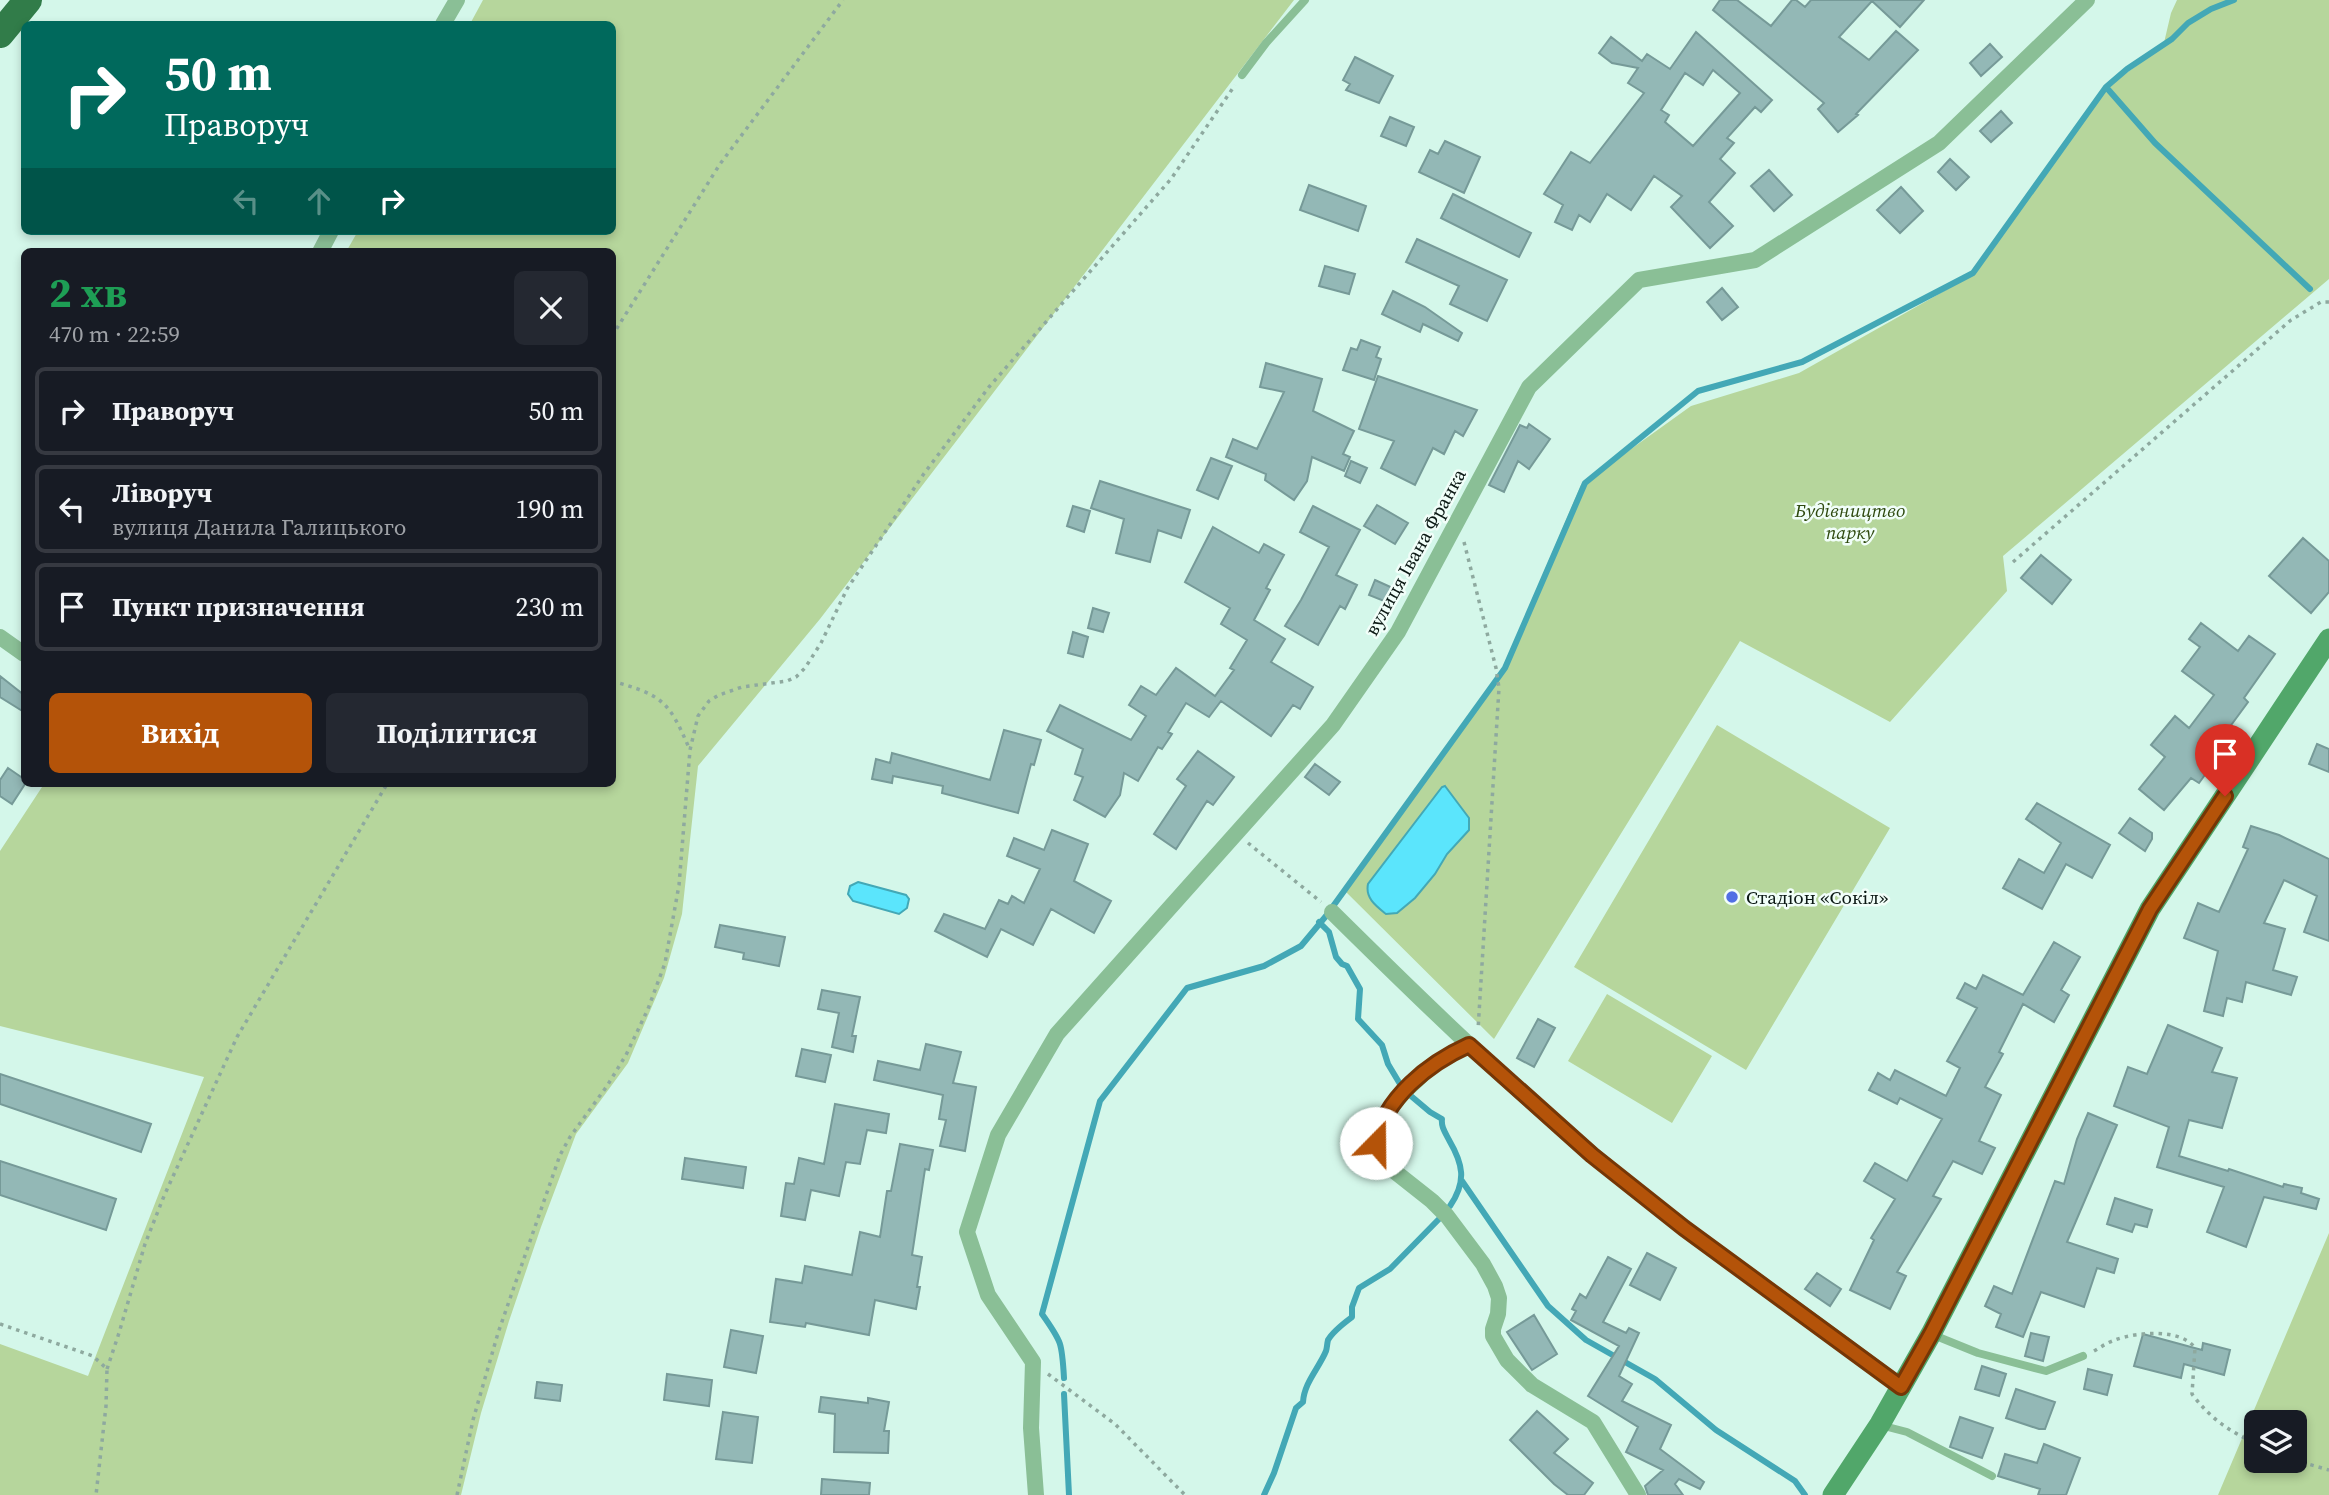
<!DOCTYPE html>
<html lang="uk">
<head>
<meta charset="utf-8">
<style>
	:root { --surface:#171b24; --page:#242831; --text:#f1f3f6; --muted:#9ea1a6; --line:#363941; --accent:#b45309 }
	body { margin:0; font-family:"Source Serif 4",serif; background:var(--page); color:var(--text); height:100vh; display:flex; flex-direction:column; font-size:26px; white-space:nowrap }
	* { box-sizing:border-box; margin:0 }
	p { font-size:23px; color:var(--muted) }
	.icon { flex:none; width:38px; height:38px; fill:none; stroke:currentColor; stroke-width:2; stroke-linecap:round; stroke-linejoin:round }
	.map { position:relative; flex:1; overflow:hidden }
	.panel { position:absolute; left:21px; top:248px; width:595px; height:539px; display:flex; flex-direction:column; background:var(--surface); border-radius:10px; box-shadow:0 4px 10px #0003 }
	.panel>* { flex:none }
	.guide { position:absolute; left:21px; top:21px; width:595px; height:214px; border-radius:10px; box-shadow:0 4px 10px #0003; background:#00695c; color:#fff; overflow:hidden }
	.fabs { position:absolute; left:2244px; top:1410px; display:grid; gap:14px }
	.fabs a { display:grid; place-items:center; width:63px; height:63px; border-radius:10px; background:var(--surface); box-shadow:0 4px 10px #0003; font-size:35px }
	.pin { position:absolute; display:grid; place-items:center; width:60px; height:60px; color:#fff; margin:-72px -30px; border-radius:50% 50% 50% 0; rotate:-45deg; box-shadow:0 0 7px #0007 }
	.pin .icon { rotate:45deg }
	.me { position:absolute; width:77px; margin:-38px; rotate:22deg; stroke-linejoin:round; filter:drop-shadow(0 0 5px #0008) }
	.turn { display:flex; align-items:center; gap:24px; height:147px; padding:0 28px; font-size:32px }
	.turn .icon { width:91px; height:91px; stroke-width:2.5 }
	.turn b { display:block; font-size:49px; line-height:60px }
	.lanes { display:flex; align-items:center; height:66px; padding:0 28px; background:#0003; justify-content:center; gap:35px; direction:ltr }
	.lanes .off { opacity:.35 }
	.round { display:grid; place-items:center; flex:none; width:74px; height:74px; border-radius:10px; background:var(--page) }
	.headline { display:flex; align-items:center; justify-content:space-between; height:119px; padding:0 28px }
	h1 { font-size:42px; font-weight:700; line-height:52px; color:#1e9e55 }
	.action { display:flex; gap:14px; margin-top:auto; padding:14px 28px }
	.action a { flex:1; height:80px; border-radius:10px; background:var(--accent); color:#fff; font-size:28px; font-weight:700; line-height:80px; text-align:center }
	.action a+a { background:var(--page); color:var(--text) }
	ul { padding:0; list-style:none }
	li { display:flex; align-items:center; gap:21px; height:88px; margin:0 14px 10px; padding:0 14px; border:4px solid var(--line); border-radius:10px }
	li div { flex:1 }
	li b { display:block; font-size:26px }
	li em { font-style:normal }
	.map>svg:first-child { display:block }
	.green { fill:#b6d69c; fill-rule:evenodd }
	.water { fill:#5be5fc; stroke:#43a8b6; stroke-width:2 }
	.lines { fill:none; stroke-linecap:round; stroke-linejoin:round }
	.stream { stroke:#43a8b6; stroke-width:6 }
	.building { fill:#93b8b6; stroke:#769a98; stroke-width:2; fill-rule:evenodd }
	.path { stroke:#8ea99f; stroke-width:3.5; stroke-dasharray:3.5 5; stroke-linecap:butt }
	.lane { stroke:#8abf96; stroke-width:8 }
	.street { stroke:#8abf96; stroke-width:16 }
	.secondary { stroke:#51a76a; stroke-width:21 }
	.highway { stroke:#317c49; stroke-width:28 }
	.route-casing { stroke:#753606; stroke-width:18 }
	.route { stroke:#b45309; stroke-width:12 }
	.poi-dot { fill:#516fe4; stroke:#f1fef9; stroke-width:2.5 }
	.labels { text-anchor:middle; dominant-baseline:central; stroke-width:5; stroke-linejoin:round; paint-order:stroke }
	.park-label { font-size:19px; font-style:italic; fill:#2e490e; stroke:#f1fef9 }
	.street-label { font-size:19px; fill:#0b1814; stroke:#f1fef9 }
	.poi-label { font-size:19px; fill:#0b1814; stroke:#f1fef9; text-anchor:start }
</style>
</head>
<body>
<div class="map">
<svg width="2329" height="1495" viewBox="0 0 2329 1495">
	<rect width="100%" height="100%" fill="#d4f7ea"/>
	<path class="green" d="M483 0H1294L820 619 698 766 682 914 664 978 628 1063 576 1134 541 1227 509 1321 481 1413 461 1495H0V1344L88 1376 204 1077 0 1026V851L44 784H612V252H346L358 231H612V24H470Z
		M2177 0H2329V279L2003 556 2007 591 1890 722 1740 641 1494 1039 1344 890 1502 670 1581 485 1691 406 1799 373 1969 277 2101 91 2163 47 2171 13Z
		M1717 725 1890 828 1746 1070 1574 967Z
		M1607 994 1712 1056 1672 1123 1568 1061Z
		M2329 1233V1495H2218ZM2256 1423H2294V1461H2256Z"/>
	<path class="water" d="M1445 786 1469 818V830L1447 854 1435 874 1415 898 1397 913 1386 914C1376 906 1365 898 1368 884L1442 787Z
		M858 882 906 895 909 899 907 908 899 914 853 901 848 894 850 886Z"/>
	<g class="lines">
		<path class="stream" d="M2106 87 2155 143 2310 289
			M1319 922 1329 932 1336 957 1342 964 1347 966 1360 989 1358 1019 1382 1045 1388 1064 1400 1084
			M1411 1096 1430 1112 1442 1119C1441 1127 1445 1132 1449 1140 1463 1164 1467 1181 1450 1206
			M1462 1181 1548 1306 1586 1340 1655 1379 1716 1430 1795 1481 1805 1495
			M1064 1378C1062 1343 1062 1342 1042 1314L1100 1101 1187 988 1264 966 1301 946 1326 916 1505 668 1585 483 1698 391 1802 362 1973 273 2106 87 2127 69 2172 39 2188 23 2211 9 2234 0
			M1064 1394 1069 1495
			M1264 1495 1274 1473 1296 1408 1303 1402C1304 1383 1319 1368 1326 1351 1327 1348 1327 1344 1328 1340 1333 1331 1344 1323 1352 1317V1307L1359 1288 1390 1269 1439 1219"/>
	</g>
	<path class="building" d="M1720 0H1737L1771 26 1792 0H1796L1805 7 1811 0H1924L1900 27 1872 1 1839 37 1869 60 1896 31 1918 50 1856 114 1858 115 1838 132 1818 109 1824 103 1713 10Z
		M1696 32 1772 100 1761 112 1755 107 1727 138 1734 143 1720 159 1735 173 1709 202 1733 226 1710 248 1671 207 1682 196 1654 176 1631 210 1607 194 1590 222 1579 215 1572 230 1555 222 1563 205 1544 194 1571 152 1590 163 1644 93 1628 83 1638 68 1612 63 1599 53 1611 37 1642 61 1647 54 1670 69ZM1713 70 1740 93 1693 146 1665 122 1669 115 1661 110 1685 73 1703 85Z
		M1990 44 2002 57 1981 76 1970 63Z
		M1355 57 1393 76 1379 103 1346 90 1350 84 1343 80Z
		M2001 111 2012 123 1991 142 1980 131Z
		M1390 117 1414 127 1406 146 1381 136Z
		M1445 141 1480 157 1464 193 1419 172 1430 150 1438 154Z
		M1950 159 1969 177 1956 190 1938 172Z
		M1769 170 1792 195 1774 211 1751 186Z
		M1309 185 1366 206 1358 231 1300 210Z
		M1901 187 1923 211 1900 233 1877 210Z
		M1453 194 1531 233 1519 257 1441 218Z
		M1417 239 1507 280 1487 321 1450 304 1459 286 1406 262Z
		M1325 266 1355 274 1349 294 1319 286Z
		M1722 288 1738 307 1722 320 1707 302Z
		M1393 291 1425 307 1462 333 1458 341 1423 324 1420 332 1382 314Z
		M1361 340 1380 347 1376 357 1381 359 1374 380 1343 370 1351 348 1357 350Z
		M1266 363 1322 379 1313 411 1354 431 1343 454 1350 457 1344 471 1312 457 1307 481 1294 500 1265 480 1266 474 1226 457 1233 439 1257 449 1284 392 1260 387Z
		M1378 376 1477 410 1463 436 1455 431 1444 454 1433 448 1415 485 1381 468 1394 441 1359 429Z
		M1529 424 1550 439 1529 469 1518 461 1504 492 1489 485 1520 425 1527 428Z
		M1211 458 1232 466 1218 499 1197 490Z
		M1351 461 1367 468 1360 483 1345 476Z
		M1100 481 1190 510 1181 538 1158 530 1150 562 1116 553 1124 519 1091 508Z
		M1377 505 1408 523 1395 544 1364 526Z
		M1073 506 1090 511 1084 532 1067 526Z
		M1313 506 1360 530 1336 575 1357 585 1345 609 1340 606 1318 645 1285 626 1301 600 1329 547 1300 532Z
		M1213 527 1259 553 1264 544 1284 555 1266 588 1270 590 1254 620 1285 639 1271 662 1313 687 1300 709 1293 705 1271 736 1221 701 1209 717 1186 703 1168 732 1172 734 1162 749 1158 747 1138 781 1124 773 1120 795 1105 817 1074 800 1083 777 1075 774 1083 749 1047 731 1060 705 1131 740 1146 716 1129 705 1141 686 1156 695 1176 668 1215 696 1234 670 1230 668 1247 640 1221 624 1230 608 1185 582Z
		M2303 538 2329 561V592L2311 613 2269 576Z
		M2041 555 2071 580 2052 604 2021 578Z
		M1375 580 1395 589 1389 603 1369 595Z
		M1093 608 1109 613 1103 632 1088 628Z
		M2201 623 2238 651 2249 636 2275 654 2244 698 2248 702 2229 728 2243 738 2230 755 2223 750 2199 783 2191 778 2164 810 2139 789 2165 757 2151 745 2175 716 2189 728 2214 695 2182 671 2200 647 2189 639Z
		M1073 632 1088 637 1083 657 1068 653Z
		M0 676 24 695V712L0 697Z
		M1004 730 1041 740 1034 765 1031 764 1018 813 942 793 943 786 893 776 892 783 872 779 876 759 890 763 892 753 990 780Z
		M2317 744 2329 749V772L2309 764Z
		M1198 751 1234 777 1213 805 1207 801 1176 849 1154 834 1186 786 1177 779Z
		M1315 764 1340 782 1329 795 1305 777Z
		M8 768 24 779 25 784 12 804 0 796V780Z
		M2037 803 2110 845 2092 878 2066 864 2042 909 2003 888 2019 859 2044 873 2061 843 2026 819Z
		M2130 818 2152 833V839L2145 851 2119 833Z
		M2251 826 2279 835 2329 859V941L2304 932 2317 896 2284 880 2264 923 2285 929 2273 970 2297 977 2291 995 2246 982 2242 1002 2227 998 2223 1016 2204 1011 2218 951 2184 938 2198 903 2219 912 2248 849 2243 847Z
		M1052 830 1088 844 1074 881 1111 901 1094 933 1051 909 1033 945 1001 929 987 957 935 931 944 914 985 929 999 900 1008 904 1012 896 1024 903 1040 869 1007 856 1014 838 1044 850Z
		M720 925 785 937 779 966 743 959 744 953 715 947Z
		M2054 942 2080 957 2061 990 2069 995 2054 1022 2023 1004 1999 1052 2003 1054 1985 1087 2001 1095 1979 1141 1995 1148 1982 1174 1953 1161 1933 1196 1941 1199 1897 1272 1906 1276 1890 1309 1850 1290 1874 1240 1871 1238 1895 1199 1864 1181 1875 1163 1907 1181 1942 1119 1900 1098 1897 1104 1869 1090 1878 1073 1890 1080 1895 1070 1946 1096 1960 1068 1947 1061 1977 1008 1957 998 1965 983 1976 989 1983 975 2023 995Z
		M822 990 860 997 852 1036H856L853 1052 832 1047 839 1013 818 1009Z
		M1538 1019 1555 1028 1534 1067 1517 1058Z
		M2168 1025 2222 1048 2212 1072 2237 1078 2222 1128 2189 1120 2179 1156 2228 1171 2229 1169 2283 1187 2284 1184 2302 1188 2301 1193 2319 1199 2316 1209 2264 1197 2246 1247 2207 1232 2224 1187 2157 1167 2169 1127 2114 1106 2128 1067 2147 1074Z
		M926 1044 961 1052 953 1083 976 1087 965 1151 940 1146 946 1120 939 1119 943 1095 874 1080 878 1061 920 1070Z
		M802 1049 831 1055 825 1082 796 1076Z
		M0 1074 151 1124 141 1152 0 1104Z
		M835 1104 889 1114 886 1133 867 1130 860 1164 846 1162 839 1196 811 1190 805 1220 781 1216 786 1183 794 1184 799 1158 824 1164Z
		M2088 1113 2117 1125 2067 1242 2118 1259 2114 1273 2097 1268 2084 1307 2041 1292 2023 1337 1996 1327 2001 1314 1985 1306 1994 1286 2012 1294 2055 1181 2064 1184 2077 1139Z
		M900 1144 933 1150 929 1170 925 1169 912 1255 922 1257 917 1287H920L916 1309 875 1300 869 1335 806 1323 805 1327 770 1322 776 1279 802 1283 805 1266 852 1275 860 1232 880 1237 887 1191H891Z
		M685 1158 746 1167 743 1188 682 1179Z
		M0 1161 116 1199 106 1230 0 1195Z
		M2115 1198 2152 1210 2147 1227 2135 1224 2132 1232 2107 1224Z
		M1647 1253 1676 1268 1660 1300 1630 1285Z
		M1608 1257 1631 1269 1603 1322 1626 1333 1629 1328 1639 1333 1619 1376 1632 1384 1622 1401 1671 1425 1660 1449 1704 1482 1700 1489 1679 1479 1675 1484 1683 1495H1648L1645 1486 1663 1470 1626 1452 1638 1427 1588 1396 1619 1346 1571 1320 1576 1311 1572 1309 1580 1294 1586 1298Z
		M1817 1273 1841 1289 1830 1306 1805 1289Z
		M1534 1315 1557 1354 1532 1370 1507 1332Z
		M731 1330 763 1336 756 1373 724 1367Z
		M2031 1333 2049 1337 2043 1361 2025 1356Z
		M2143 1334 2202 1350 2203 1343 2230 1350 2224 1375 2184 1364 2181 1378 2134 1366Z
		M1982 1366 2006 1374 1999 1396 1975 1389Z
		M2088 1369 2112 1375 2107 1395 2084 1389Z
		M667 1374 712 1380 709 1406 664 1400Z
		M537 1382 562 1385 560 1401 535 1398Z
		M2016 1389 2055 1402 2045 1429H2039L2006 1418Z
		M821 1397 868 1403V1398L889 1402 884 1431H889L888 1453 834 1452 835 1414 819 1412Z
		M1537 1411 1568 1439 1554 1453 1593 1483 1584 1495H1568L1554 1484 1510 1440Z
		M723 1412 758 1417 752 1463 716 1459Z
		M1960 1417 1993 1428 1982 1458 1950 1447Z
		M2044 1444 2080 1458 2066 1495H2038L2040 1489 1998 1476 2005 1454 2037 1463Z
		M822 1479 870 1483 869 1495H821Z"/>
	<g class="lines">
		<path class="path" d="M612 336 720 164 843 0
			M1464 542 1496 668 1499 688 1478 1030
			M2013 562 2291 320 2321 302H2329
			M612 681C662 695 669 701 689 748
			M1248 843 1321 902
			M0 1324 93 1356 107 1369 106 1406 96 1495
			M2094 1351C2101 1347 2108 1342 2115 1340 2136 1332 2181 1328 2195 1348L2192 1394C2209 1417 2229 1432 2256 1443
			M107 1369 119 1333 145 1244 164 1196 237 1037 387 784
			M1048 1374 1115 1424 1185 1495
			M2294 1460 2329 1470
			M457 1495 473 1420 498 1333 560 1155 570 1137 607 1086 626 1055 648 1009 665 963 679 885 690 750 698 716 709 701 719 695 742 687 787 681 796 677 805 668 821 643 847 589 923 475 989 387 1171 179 1235 85"/>
		<path class="lane" d="M1242 75 1266 43 1305 0
			M1931 1334 1978 1353 2046 1371 2083 1356
			M1880 1425 1907 1432 1992 1476"/>
		<path class="street" d="M443 24 457 0
			M320 252 331 231
			M0 637 24 654
			M1332 912C1416 995 1501 1078 1592 1154 1690 1238 1799 1308 1901 1387
			M1469 1045 1434 1064 1404 1092 1389 1110 1378 1128 1375 1143 1379 1156 1389 1167 1432 1201 1447 1216 1483 1264 1495 1286 1499 1298 1498 1314 1493 1329V1336L1507 1360 1532 1385 1593 1422 1638 1495
			M1036 1495 1031 1428 1033 1362 988 1295 967 1232 998 1135 1057 1034 1333 725 1398 632 1529 387 1639 280 1755 260 1939 143 2087 0"/>
		<path class="secondary" d="M1833 1495 1880 1424 1931 1334 2150 909 2329 639"/>
		<path class="highway" d="M0 34 28 0"/>
	</g>
	<g class="lines">
		<g class="route-casing">
			<path id="route" d="M1376 1143C1384 1098 1429 1063 1469 1045L1592 1155 1684 1228 1901 1387 1931 1334 2150 909 2225 796"/>
		</g>
		<use href="#route" class="route"/>
	</g>
	<circle class="poi-dot" cx="1732" cy="897" r="7"/>
	<g class="labels">
		<g class="park-label">
			<text x="1850" y="510">Будівництво<tspan x="1850" dy="22">парку</tspan></text>
		</g>
		<g class="street-label">
			<text transform="translate(1415 552) rotate(-61)">вулиця Івана Франка</text>
		</g>
		<g class="poi-label">
			<text x="1746" y="897">Стадіон «Сокіл»</text>
		</g>
	</g>
</svg>
<div class="fabs">
<a><svg class="icon" aria-label="layers" viewBox="0 0 24 24"><path d="M12 4l9 5-9 5-9-5zM3 14l9 5 9-5"/></svg></a>
</div>
<div class="pin" style="left:2225px;top:796px;background:#d93025"><svg class="icon" aria-label="arrive" viewBox="0 0 24 24"><path d="M6 21V4h12l-3 4 3 4H6"/></svg></div>
<svg class="me" style="left:1376px;top:1143px" viewBox="-20 -20 40 40"><circle r="19" fill="#fff"/><path d="M0-13L10 11 0 6-10 11z" fill="#b45309"/></svg>
<div class="guide">
<div class="turn"><svg class="icon" aria-label="right" viewBox="0 0 24 24"><path d="M7 20v-9h11M14 6l5 5-5 5"/></svg><div><b>50 m</b>Праворуч</div></div>
<div class="lanes"><svg class="icon off" aria-label="left" viewBox="0 0 24 24"><path d="M17 20v-9H6M10 6l-5 5 5 5"/></svg><svg class="icon off" aria-label="ahead" viewBox="0 0 24 24"><path d="M12 20V5M6 11l6-6 6 6"/></svg><svg class="icon" aria-label="right" viewBox="0 0 24 24"><path d="M7 20v-9h11M14 6l5 5-5 5"/></svg></div>
</div>
<section class="panel">
<div class="headline"><div><h1>2 хв</h1><p>470 m · 22:59</p></div><a class="round"><svg class="icon" aria-label="close" viewBox="0 0 24 24"><path d="M6 6l12 12M18 6L6 18"/></svg></a></div>
<ul>
<li><svg class="icon" aria-label="right" viewBox="0 0 24 24"><path d="M7 20v-9h11M14 6l5 5-5 5"/></svg><div><b>Праворуч</b></div><em>50 m</em></li>
<li><svg class="icon" aria-label="left" viewBox="0 0 24 24"><path d="M17 20v-9H6M10 6l-5 5 5 5"/></svg><div><b>Ліворуч</b><p>вулиця Данила Галицького</p></div><em>190 m</em></li>
<li><svg class="icon" aria-label="arrive" viewBox="0 0 24 24"><path d="M6 21V4h12l-3 4 3 4H6"/></svg><div><b>Пункт призначення</b></div><em>230 m</em></li>
</ul>
<div class="action"><a>Вихід</a><a>Поділитися</a></div>
</section>
</div>
</body>
</html>
